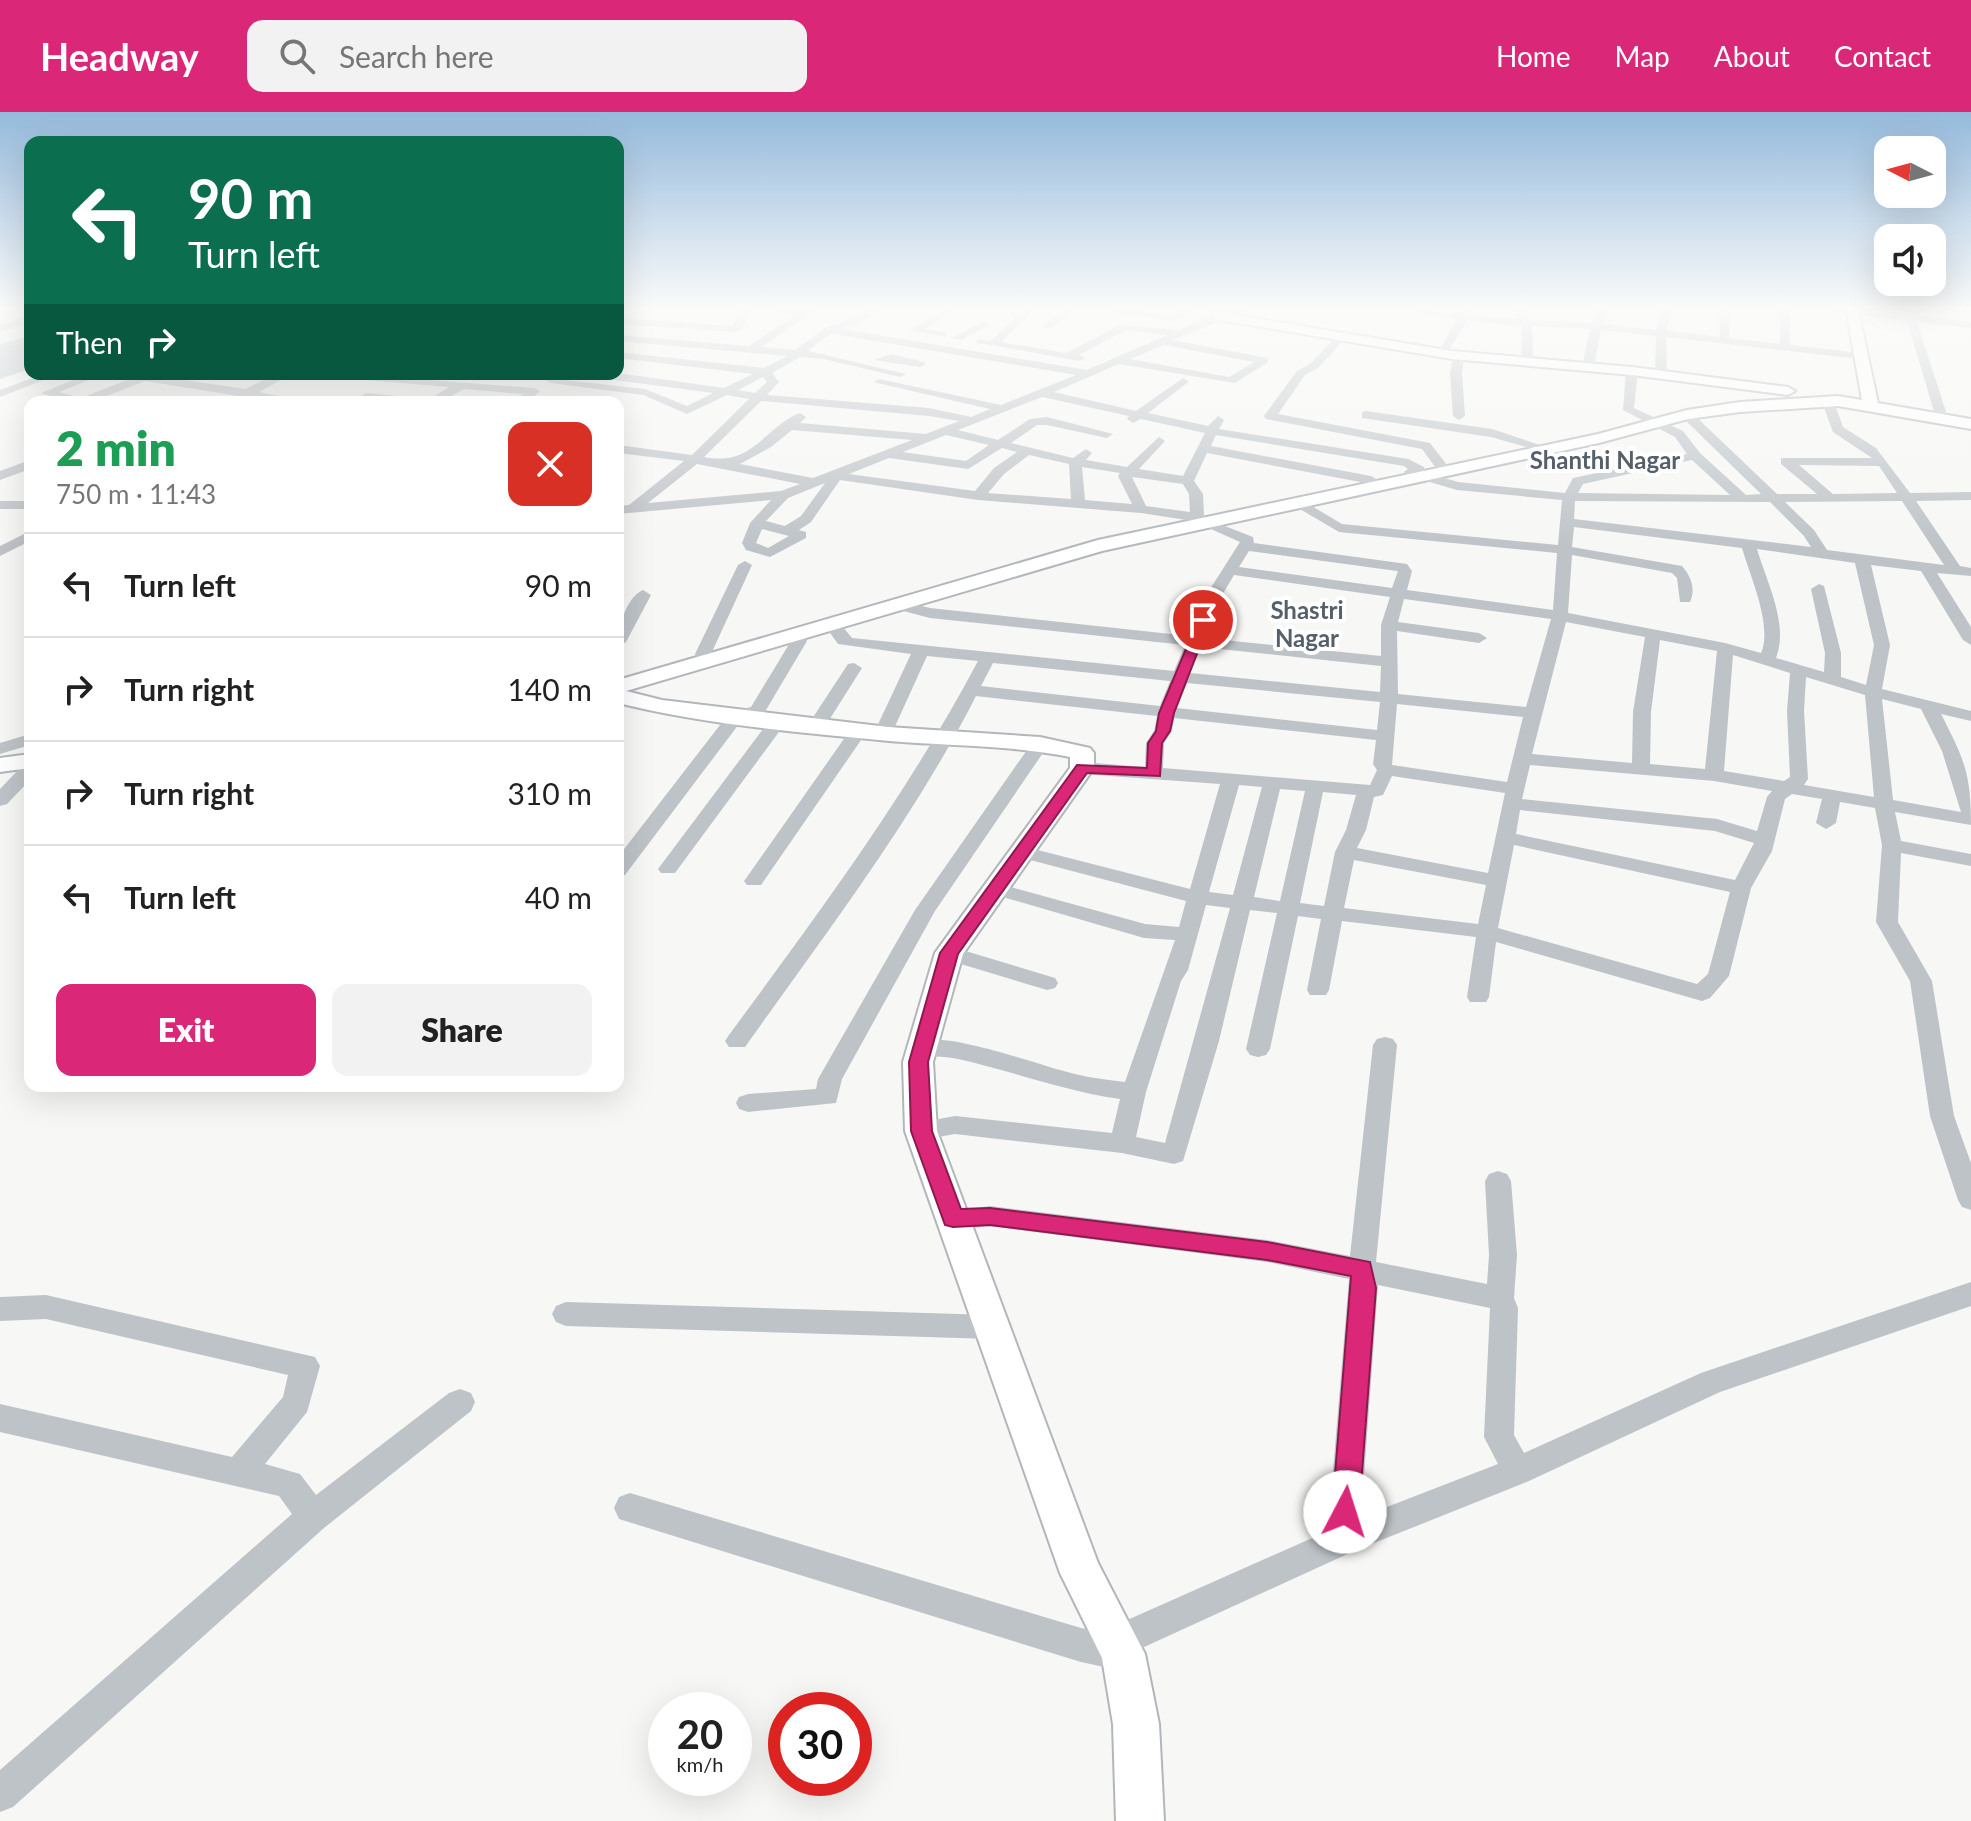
<!DOCTYPE html>
<html lang="en">
<head>
<meta charset="utf-8">
<style>
	:root { --surface:#fff; --page:#f2f2f2; --text:#222; --muted:#767676; --line:#e0e0e0; --accent:#db2777 }
	body { margin:0; font-family:Lato,sans-serif; background:var(--page); color:var(--text); height:100vh; display:flex; flex-direction:column; font-size:30px; white-space:nowrap }
	* { box-sizing:border-box; margin:0 }
	p { font-size:26px; color:var(--muted) }
	.icon { flex:none; width:44px; height:44px; fill:none; stroke:currentColor; stroke-width:2; stroke-linecap:round; stroke-linejoin:round }
	.map { position:relative; flex:1; overflow:hidden }
	.side { position:absolute; left:24px; top:284px; width:600px; height:696px; display:flex; flex-direction:column; background:var(--surface); border-radius:16px; box-shadow:0 8px 32px #0002 }
	.side>* { flex:none }
	.hud { position:absolute; left:24px; top:24px; width:600px; height:244px; border-radius:16px; box-shadow:0 8px 32px #0002; background:#0b6e4f; color:#fff; overflow:hidden }
	.needle { width:52px; rotate:276deg }
	.tools { position:absolute; left:1874px; top:24px; display:grid; gap:16px }
	.tools a { display:grid; place-items:center; width:72px; height:72px; border-radius:16px; background:var(--surface); box-shadow:0 8px 32px #0002; font-size:40px }
	.speed { position:absolute; left:648px; top:1580px; display:flex; gap:16px; font-size:40px; font-weight:700; text-align:center }
	.speed>* { display:grid; place-content:center; width:104px; height:104px; border-radius:50%; background:var(--surface); box-shadow:0 8px 32px #0002; line-height:1 }
	.speed small { font-size:20px; font-weight:400 }
	.speed .limit { border:12px solid #d22; background:#fff; color:#111 }
	.pin { position:absolute; display:grid; place-items:center; width:68px; height:68px; color:#fff; margin:-34px; border:4px solid #fff; border-radius:50%; box-shadow:0 2px 8px #0007 }
	.me { position:absolute; width:88px; margin:-44px; rotate:5deg; stroke-linejoin:round; filter:drop-shadow(0 0 6px #0008) }
	.turn { display:flex; align-items:center; gap:28px; height:168px; padding:0 32px; font-size:36px }
	.turn .icon { width:104px; height:104px; stroke-width:2.5 }
	.turn b { display:block; font-size:56px; line-height:68px }
	.then { display:flex; align-items:center; height:76px; padding:0 32px; background:#0003; gap:16px; font-size:30px }
	.round { display:grid; place-items:center; flex:none; width:84px; height:84px; border-radius:16px; background:var(--page) }
	.headline { display:flex; align-items:center; justify-content:space-between; height:136px; padding:0 32px }
	h1 { font-size:48px; font-weight:800; line-height:60px; color:#1e9e55 }
	.cta { display:flex; gap:16px; margin-top:auto; padding:16px 32px }
	.cta a { flex:1; height:92px; border-radius:16px; background:var(--accent); color:#fff; font-size:32px; font-weight:800; line-height:92px; text-align:center }
	.cta a+a { background:var(--page); color:var(--text) }
	ul { padding:0; list-style:none }
	li { display:flex; align-items:center; gap:24px; height:104px; padding:0 32px; border-top:2px solid var(--line) }
	li div { flex:1 }
	li b { display:block; font-size:30px }
	li em { font-style:normal }
	header { display:flex; align-items:center; gap:48px; box-sizing:border-box; height:112px; padding:0 40px; background:var(--accent); color:#fff }
	header strong { font-size:38px }
	nav { display:flex; gap:44px; margin-inline-start:auto; font-size:28px }
	.search { width:560px; height:72px; background:var(--page); display:flex; align-items:center; gap:20px; box-sizing:border-box; padding:0 28px; border-radius:16px; color:var(--muted); font-size:30px }
	.map>svg:first-child { display:block }
	.water { fill:#bac4c9 }
	.lines { fill:none; stroke-linecap:round; stroke-linejoin:round }
	.major-casing { stroke:#b2b7bb; stroke-width:4 }
	.minor { fill:#bec3c7; fill-rule:evenodd }
	.major { fill:#fff; fill-rule:evenodd }
	.route { fill:#db2777; stroke:#8e194d; stroke-width:2 }
	.labels { text-anchor:middle; dominant-baseline:central; stroke-width:8; stroke-linejoin:round; paint-order:stroke }
	.far-quarter-label { font-size:24px; font-weight:bold; fill:#55606a; stroke:#fff }
</style>
</head>
<body>
<header>
<strong>Headway</strong>
<div class="search"><svg class="icon" aria-label="search" viewBox="0 0 24 24"><circle cx="10" cy="10" r="6"/><path d="M15 15l6 6"/></svg>Search here</div>
<nav><a>Home</a><a>Map</a><a>About</a><a>Contact</a></nav>
</header>
<div class="map">
<svg width="1971" height="1709" viewBox="0 0 1971 1709">
	<rect width="100%" height="100%" fill="#f7f7f5"/>
	<path class="water" d="M30 224V257L0 267V232Z"/>
	<g class="lines">
		<g class="major-casing">
			<path id="major" d="M1846 197H1858L1878 291 1971 307V317L1838 294 1740 300 1688 307 1599 331 1102 439 626 579 662 588 888 615 1040 625 1090 636 1094 641V656L963 842 933 950 937 1019 1098 1451 1145 1542 1159 1612 1164 1709H1116L1113 1612 1102 1546 1060 1461 905 1019 903 950 935 841 1070 656V645C1011 633 949 634 889 629 801 621 703 612 618 591V568L1098 428 1598 322 1687 298 1740 290 1838 284 1862 288Z
				M1218 200 1452 239 1632 255 1788 275 1795 279 1788 283 1632 263 1452 247 1213 207V201Z
				M30 642V656L0 660V646Z"/>
		</g>
		<path class="minor" d="M740 197H750L742 217 737 220 618 212V206L733 214Z
			M767 197H816L762 235 795 238 825 216 852 207 869 197H880L860 211 842 217 1087 258 1167 223 1126 218 1079 243 1086 246 1080 249 974 230 979 227 990 229 1025 197H1035L1001 230 1066 241 1120 213 1179 218 1218 201 1219 197H1229L1228 199 1246 197C1239 203 1187 222 1172 228L1268 246V250L1235 271 1119 252 1054 280 1136 299 1183 266 1189 269 1187 271 1148 301 1208 314 1218 304 1224 308 1219 317 1408 347 1424 355V360L1458 370 1565 381 1573 366 1687 342 1675 325 1623 298 1626 259 1632 256 1638 259 1634 296 1683 319 1700 341 1746 383 1761 382 1683 306V300H1691L1777 382H1817L1781 352V346H1872L1833 320 1822 290 1828 286 1834 290 1843 315 1876 336 1910 381 1971 380V388L1916 389 1960 454 1971 456V464L1937 461 1971 515V533L1963 528 1921 459 1871 453 1890 533 1882 577 1971 599V609L1941 602C1964 647 1971 661 1971 713L1895 700 1901 729 1971 742V754L1901 741 1898 810 1932 869 1954 1004 1971 1051V1098L1962 1095 1958 1088 1930 1004 1910 869 1876 810 1882 733 1875 696 1840 690 1836 711 1826 717 1816 711 1822 687 1792 682 1785 687 1772 739 1751 776 1729 864 1710 886 1702 889 1496 830 1489 885 1486 890H1470L1467 885 1476 825 1342 809 1329 878 1326 883H1310L1307 878 1321 807 1298 804 1270 937 1266 943 1258 945 1250 943 1246 937 1277 801 1250 798 1219 929 1183 1049 1174 1052 1122 1041 955 1022 921 1028 912 1026 909 1019 912 1012 955 1004 1112 1021 1120 987C1064 979 1012 959 958 947 943 944 929 945 915 941L911 935 915 929C950 919 1037 953 1075 962 1091 966 1109 968 1125 970L1175 828 1144 826 989 781 986 777 996 771 1145 812 1179 815 1186 789 1015 744 1012 740 1022 734 1190 777 1220 672 1082 662 1073 656 1082 650 1145 655 1146 631 1154 619 1157 604 976 584C913 708 826 821 745 935H729L725 929 729 923C818 802 908 681 978 549L927 544 892 621 883 626 877 625 874 621 911 542 838 532 823 511 825 508H837L852 526 1174 559 1185 533 930 506 888 495 885 492 893 487 930 496 1189 524 1205 485 1240 430 1193 409 1141 401 978 388 840 368 811 410 799 418 806 420V426L770 445 746 438 742 431 750 411 771 388 618 402V394L629 393 684 349 618 341V333L692 343 749 287 727 283 687 302 643 283 551 271 545 268 547 266 645 277 687 294 713 281 592 265 586 262 618 261 724 276 753 262 618 246V240L764 256 787 244 618 229V223L749 234 795 203ZM831 221 834 222 1076 263 1001 293 879 267 873 270 990 297 971 305 929 296 767 283 779 270 772 261 800 245 823 247 900 265 906 262 808 239ZM1164 233 1254 250 1229 265 1130 247ZM763 265 767 270 755 281 738 278ZM1042 285 1129 304 1127 307 1133 311 1141 307 1205 321 1183 364 1139 357 1165 329 1159 325 1127 355 1086 348 1092 341 1086 337 1073 346 1011 331 1037 313H1047L1107 326 1113 322 1047 305 1030 307 998 328 958 318ZM761 289 929 304 959 309 926 322 800 311 806 305 800 301C763 316 753 355 704 345ZM792 318 912 328 813 366 740 352 771 335ZM946 323 989 333 966 349 903 340ZM1216 323 1404 354 1408 357 1404 360 1406 363 1457 378 1562 388 1558 433 1342 412 1300 387 1288 390 1339 420 1557 441 1553 498 1407 478 1412 459 1407 452 1254 431 1253 425 1207 407 1204 404 1203 382 1194 369 1207 341 1371 372 1378 368 1371 364 1211 334ZM1002 336 1017 340 994 356 975 379 849 362 889 346 968 357ZM1029 343 1069 352 1071 387 988 381 1004 362ZM1692 348 1730 383 1578 381 1583 372ZM697 352 800 372 781 379 648 391ZM1799 353 1879 354 1897 381 1833 382ZM1082 355 1120 361 1118 364 1132 392 1085 388ZM1132 365 1183 372 1189 382 1190 400 1146 394ZM825 371 801 404 785 414 766 409 788 386ZM1575 389 1770 390 1804 424 1811 435 1574 407ZM1902 389 1944 453 1827 438 1814 418 1785 390ZM1574 415 1742 436C1750 464 1773 514 1761 541L1725 531 1568 501 1572 443 1672 461 1677 466 1680 490H1690C1696 477 1691 464 1682 454L1572 435ZM762 417 789 424 768 436 756 431ZM1757 437 1855 451 1874 533 1866 573 1841 565V541L1824 474 1819 472 1811 477 1825 541 1824 560 1776 546C1789 512 1767 471 1757 437ZM1249 439 1397 459H1398L1392 476 1239 455ZM1234 463 1390 485 1381 513V544L1204 526 1221 485ZM1404 487 1551 507 1526 595 1398 582 1397 519 1479 531 1487 526 1479 521 1398 510ZM1566 510 1645 525 1633 600 1632 651 1532 642ZM1660 528 1717 539 1705 657 1650 652 1651 600ZM1201 535 1381 554 1380 580 1190 561ZM1733 543 1790 561 1787 599 1790 665 1784 669 1724 659ZM993 551 1170 569 1160 594 981 574ZM1806 565 1865 583 1874 685 1804 673 1808 667 1804 599ZM1187 571 1380 590 1377 618 1177 596ZM1882 587 1921 597 1942 639 1961 700 1893 688ZM1397 592 1523 605 1507 670 1392 653ZM1174 606 1376 628 1373 652 1377 658 1370 673 1163 656 1164 631 1172 619ZM1530 653 1714 669 1772 679 1767 685 1757 719 1717 707 1522 687ZM1392 664 1505 681 1488 761 1357 736 1366 718 1374 685 1383 683ZM1239 673 1262 675 1233 783 1209 780ZM1280 677 1305 679 1280 789 1254 785ZM1323 680 1356 683 1346 718 1335 740 1324 794 1300 791ZM1520 698 1715 719 1754 731 1735 768 1516 722ZM1514 733 1730 780 1708 862 1697 872 1498 816ZM1354 748 1486 773 1478 812 1344 796ZM1206 793 1230 796 1165 1031 1136 1025 1146 980 1181 869 1188 858Z
			M946 197H958L925 217 946 221V225L910 218Z
			M1065 197H1076L1052 216H1044V212Z
			M1102 197C1129 195 1158 206 1184 197L1189 200 1173 209Z
			M1408 197 1461 202 1464 197H1474L1470 204 1519 207 1514 198 1523 197 1529 208 1593 211 1598 197H1608L1603 212 1656 218 1660 197H1670L1667 219 1720 225 1719 197H1729L1730 226 1780 232V197H1790V233L1851 240 1856 243 1851 246 1666 225 1667 263 1661 266 1655 263 1656 224 1601 218 1594 255 1588 258 1582 255 1590 217 1532 214 1533 249 1527 252 1521 249 1522 214 1467 209 1446 243 1442 244 1437 241 1457 208Z
			M1816 197 1905 203 1903 197H1913L1915 204 1971 210V216L1917 210 1948 306 1946 309 1936 306 1907 209Z
			M30 203V210L0 220V213Z
			M984 209 989 212 988 214 961 228 952 226Z
			M1337 224 1346 226 1318 256 1305 263 1278 302 1430 331 1447 353 1446 356H1436L1422 337 1266 307 1264 304 1297 259 1310 252Z
			M1459 240 1464 243 1462 261 1465 304 1459 308 1453 304 1450 261 1454 243Z
			M891 242 924 250 926 252 920 255 874 248Z
			M43 262H59L0 285V278Z
			M88 262H104L59 280 81 286 130 267 117 262H145L245 277 277 262H292L259 280 309 290 245 285 145 269 91 290H70L41 281Z
			M350 262 534 276 540 279 527 290H513L523 282 464 277 440 290H425L449 275 354 267 350 266Z
			M366 281 417 286 423 290 362 287 360 285Z
			M1366 299 1492 317 1543 334 1537 338 1491 325 1362 306V300Z
			M30 348V357L0 368V359Z
			M0 389H30V397H0Z
			M30 419V429L0 444V434Z
			M745 449 752 453 711 542 703 547 697 545 695 542 738 453Z
			M643 478 651 483 626 530 618 535C618 517 625 486 643 478Z
			M795 517 801 519 807 529 763 603 742 608 625 763 618 765V745L730 600 751 595 791 529 787 522Z
			M854 551 862 556 826 613 817 618 811 617 808 613 848 552Z
			M778 604 787 609 675 761H661L658 757 772 605Z
			M859 613 868 618 761 773H747L744 769 747 765 853 614Z
			M30 622V633L0 642V631Z
			M1040 627 1049 632 935 799 842 967 836 991 748 1000 739 997 736 991 739 985 748 982 816 977 818 967 915 798 1034 628Z
			M30 651V668L7 692 0 694V677L23 653Z
			M949 834 1055 866 1058 871 1055 876 1047 878 941 846 938 841 941 836Z
			M1385 925 1393 927 1397 933 1376 1150 1487 1172 1489 1143 1485 1069 1489 1062 1498 1059 1507 1062 1511 1069 1517 1143 1514 1186 1518 1196 1514 1323 1524 1341 1701 1261 1971 1170V1194L1720 1280 1529 1369 1354 1439 1142 1536 1135 1554 1123 1559 1081 1550 619 1407 614 1396 619 1385 630 1381 1081 1516 1112 1522 1116 1513 1328 1419 1349 1167 1267 1150 990 1114 953 1118 944 1114 940 1107 944 1100 990 1094 1267 1128 1350 1144 1373 933 1377 927ZM1378 1173 1490 1196 1484 1325 1498 1352 1361 1405Z
			M46 1183 315 1245 320 1254 307 1300 265 1352 300 1362 316 1383 449 1281 460 1277 471 1281 475 1290 471 1299 324 1416 13 1695 0 1700V1658L292 1402 279 1384 0 1320V1292L232 1345 283 1285 288 1263 46 1207 0 1209V1185Z
			M566 1190 992 1203 1002 1206 1006 1215 1002 1224 992 1227 566 1214 556 1210 552 1202 556 1194Z"/>
		<use href="#major" class="major"/>
	</g>
	<linearGradient id="sky" x2="0" y2="1"><stop stop-color="#95badc"/><stop offset="0.45" stop-color="#fbfbfa"/><stop offset="1" stop-color="#fbfbfa" stop-opacity="0"/></linearGradient>
	<rect width="1971" height="436" fill="url(#sky)"/>
	<path class="route" d="M1199 506 1210 508 1174 601 1170 619 1162 631 1160 664 1087 661 958 842 928 950 932 1019 961 1097 990 1096 1267 1130 1370 1150 1376 1176 1359 1400 1355 1409 1345 1413 1336 1409 1332 1400 1351 1164 1267 1148 990 1113 953 1115 945 1113 911 1019 909 950 940 841 1077 653 1147 656 1148 631 1156 619 1159 601Z"/>
	<g class="labels">
		<g class="far-quarter-label">
			<text x="1605" y="347">Shanthi Nagar</text>
			<text x="1307" y="497">Shastri<tspan x="1307" dy="28">Nagar</tspan></text>
		</g>
	</g>
</svg>
<div class="tools">
<a><svg class="needle" viewBox="-14 -14 28 28"><path d="M0-13l5 13h-10z" fill="#e53935"/><path d="M0 13l5-13h-10z" fill="#767676"/></svg></a>
<a><svg class="icon" aria-label="sound" viewBox="0 0 24 24"><path d="M4 9h4l5-4v14l-5-4H4zM17 9q2 3 0 6"/></svg></a>
</div>
<div class="speed"><div>20<small>km/h</small></div><div class="limit">30</div></div>
<div class="pin" style="left:1203px;top:508px;background:#d93025"><svg class="icon" aria-label="arrive" viewBox="0 0 24 24"><path d="M6 21V4h12l-3 4 3 4H6"/></svg></div>
<svg class="me" style="left:1345px;top:1400px" viewBox="-20 -20 40 40"><circle r="19" fill="#fff"/><path d="M0-13L10 11 0 6-10 11z" fill="#db2777"/></svg>
<div class="hud">
<div class="turn"><svg class="icon" aria-label="left" viewBox="0 0 24 24"><path d="M17 20v-9H6M10 6l-5 5 5 5"/></svg><div><b>90 m</b>Turn left</div></div>
<div class="then">Then<svg class="icon" aria-label="right" viewBox="0 0 24 24"><path d="M7 20v-9h11M14 6l5 5-5 5"/></svg></div>
</div>
<section class="side">
<div class="headline"><div><h1>2 min</h1><p>750 m · 11:43</p></div><a class="round" style="background:#d93025;color:#fff"><svg class="icon" aria-label="close" viewBox="0 0 24 24"><path d="M6 6l12 12M18 6L6 18"/></svg></a></div>
<ul>
<li><svg class="icon" aria-label="left" viewBox="0 0 24 24"><path d="M17 20v-9H6M10 6l-5 5 5 5"/></svg><div><b>Turn left</b></div><em>90 m</em></li>
<li><svg class="icon" aria-label="right" viewBox="0 0 24 24"><path d="M7 20v-9h11M14 6l5 5-5 5"/></svg><div><b>Turn right</b></div><em>140 m</em></li>
<li><svg class="icon" aria-label="right" viewBox="0 0 24 24"><path d="M7 20v-9h11M14 6l5 5-5 5"/></svg><div><b>Turn right</b></div><em>310 m</em></li>
<li><svg class="icon" aria-label="left" viewBox="0 0 24 24"><path d="M17 20v-9H6M10 6l-5 5 5 5"/></svg><div><b>Turn left</b></div><em>40 m</em></li>
</ul>
<div class="cta"><a>Exit</a><a>Share</a></div>
</section>
</div>
</body>
</html>
